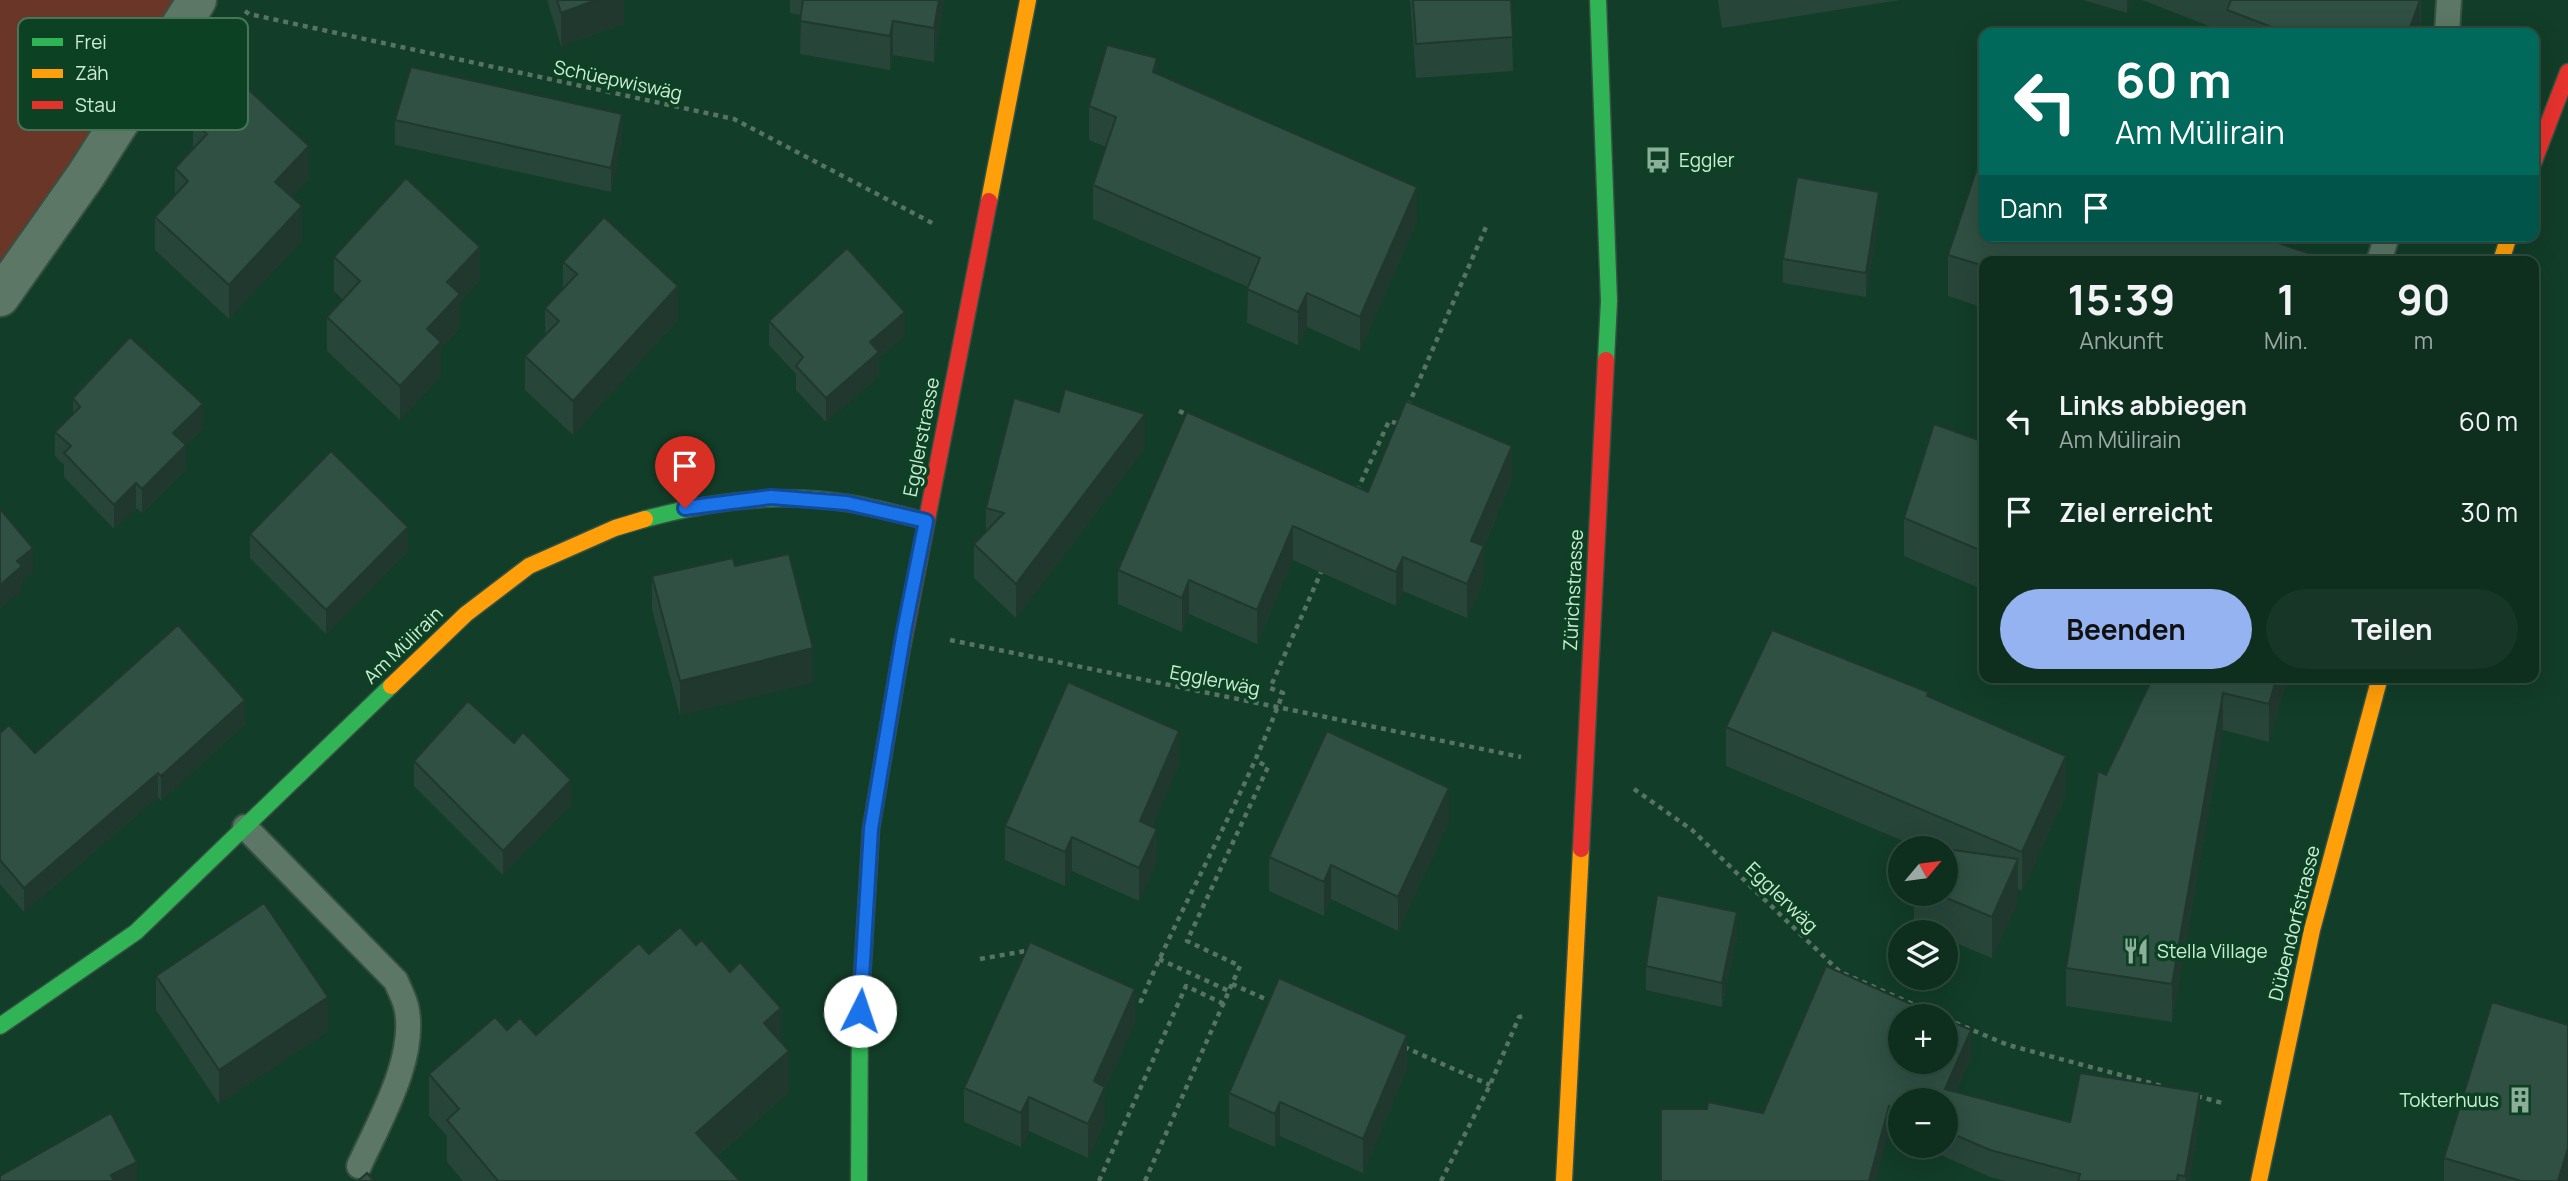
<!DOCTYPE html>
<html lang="de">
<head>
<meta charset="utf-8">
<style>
	:root { --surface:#0e2e1e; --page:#173627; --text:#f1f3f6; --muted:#9ba8a4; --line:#2e4a3c; --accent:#95b2f1 }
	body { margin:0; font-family:Manrope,sans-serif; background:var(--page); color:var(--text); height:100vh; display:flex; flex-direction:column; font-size:26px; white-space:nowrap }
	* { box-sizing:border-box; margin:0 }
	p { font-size:23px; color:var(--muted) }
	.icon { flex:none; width:38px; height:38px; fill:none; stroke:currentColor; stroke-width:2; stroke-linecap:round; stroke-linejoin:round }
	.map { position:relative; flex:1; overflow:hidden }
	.side { position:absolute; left:1979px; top:256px; width:560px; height:427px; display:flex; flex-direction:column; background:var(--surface); border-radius:14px; box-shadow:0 7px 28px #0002,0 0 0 2px var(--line) }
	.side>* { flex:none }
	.banner { position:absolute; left:1979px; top:28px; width:560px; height:214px; border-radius:14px; box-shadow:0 7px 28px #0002,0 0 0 2px var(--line); background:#00695c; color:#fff; overflow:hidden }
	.needle { width:46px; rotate:61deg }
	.controls { position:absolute; left:1888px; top:836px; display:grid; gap:14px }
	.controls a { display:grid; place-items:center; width:70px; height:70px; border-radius:50%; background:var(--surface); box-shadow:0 7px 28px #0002,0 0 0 2px var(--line); font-size:35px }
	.pin { position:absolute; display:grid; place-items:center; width:60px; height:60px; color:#fff; margin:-72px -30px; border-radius:50% 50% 50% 0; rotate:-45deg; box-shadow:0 0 7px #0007 }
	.pin .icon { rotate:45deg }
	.me { position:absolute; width:77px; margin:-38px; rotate:4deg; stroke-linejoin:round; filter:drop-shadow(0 0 5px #0008) }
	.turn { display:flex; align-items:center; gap:24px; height:147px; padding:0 21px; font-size:32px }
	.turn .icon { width:91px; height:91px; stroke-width:2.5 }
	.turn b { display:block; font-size:49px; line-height:60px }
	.then { display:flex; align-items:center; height:66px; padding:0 21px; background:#0003; gap:14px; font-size:26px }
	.eta { display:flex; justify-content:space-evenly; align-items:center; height:119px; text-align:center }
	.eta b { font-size:42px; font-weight:700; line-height:49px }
	.action { display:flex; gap:14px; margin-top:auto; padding:14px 21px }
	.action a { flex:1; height:80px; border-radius:42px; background:var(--accent); color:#111; font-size:28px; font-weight:700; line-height:80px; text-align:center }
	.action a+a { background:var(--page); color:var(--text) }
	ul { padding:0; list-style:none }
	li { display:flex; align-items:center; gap:21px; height:91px; padding:0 21px }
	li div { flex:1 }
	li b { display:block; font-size:26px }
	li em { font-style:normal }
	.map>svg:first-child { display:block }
	.green { fill:#6a3627 }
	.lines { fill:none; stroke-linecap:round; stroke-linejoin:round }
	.lane-casing { stroke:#365142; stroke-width:28 }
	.street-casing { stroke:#365142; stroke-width:42 }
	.fast-casing { stroke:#365142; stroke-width:19 }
	.slow-casing { stroke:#365142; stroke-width:19 }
	.jam-casing { stroke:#365142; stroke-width:19 }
	.path { stroke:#587364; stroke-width:4.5; stroke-dasharray:5 5; stroke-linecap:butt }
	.lane { stroke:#5c7766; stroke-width:24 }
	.street { stroke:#5c7766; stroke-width:38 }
	.fast { stroke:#30b455; stroke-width:16 }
	.slow { stroke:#ff9f0a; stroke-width:16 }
	.jam { stroke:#e5322d; stroke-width:16 }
	.wall { fill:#28453a }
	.shaded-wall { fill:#21382f }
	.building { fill:#2f5043; stroke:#21382f; stroke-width:2 }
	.route-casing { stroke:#114b97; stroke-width:18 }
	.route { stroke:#1a73e8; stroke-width:12 }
	.labels { text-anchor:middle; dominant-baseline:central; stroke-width:7; stroke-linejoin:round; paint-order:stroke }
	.street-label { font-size:19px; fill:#ccedd5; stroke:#0c4223 }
	.poi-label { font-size:19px; fill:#ccedd5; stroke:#0c4223; text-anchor:start }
	.key { fill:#0c4223; stroke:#467558; stroke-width:2 }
	.key-label { font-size:19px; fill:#ccedd5 }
</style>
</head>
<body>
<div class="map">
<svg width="2568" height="1181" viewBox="0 0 2568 1181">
	<rect width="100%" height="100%" fill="#123d28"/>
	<path class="green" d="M0 0H197L0 297Z"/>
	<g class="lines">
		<g class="lane-casing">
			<path id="lane" d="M2447 33 2449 0
				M2379 261 2387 236
				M245 827 396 981C399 989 404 998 406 1006 418 1056 379 1122 359 1166"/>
		</g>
		<g class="street-casing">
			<path id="street" d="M0 297 86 175 197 0"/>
		</g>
		<g class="fast-casing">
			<path id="fast" d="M1598 0 1609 301 1606 360
				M645 519C711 501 779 492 847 503 874 507 900 515 926 521
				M0 1026 136 932 391 686
				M859 1181 860 1011 871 829 899 663"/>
		</g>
		<g class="slow-casing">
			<path id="slow" d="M989 201 1028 0
				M2501 261 2509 236
				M391 686 466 614 529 566 615 528 645 519
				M1564 1181 1581 849
				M2259 1181 2312 930 2380 677"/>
		</g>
		<g class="jam-casing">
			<path id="jam" d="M2534 161 2568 72
				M899 663 989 201
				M1581 849 1606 360"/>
		</g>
		<path class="path" d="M245 11 249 14 734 119 936 225
			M1408 406 1486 227
			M1179 411 1190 416
			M1357 491 1389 421 1400 424
			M950 640 1521 757
			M1634 789 1692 830 1840 972 1942 1017
			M980 959 1031 950
			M1159 959 1229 991
			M1232 984 1272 1002
			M1130 996 1141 1001C1185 897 1243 799 1283 693L1270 688 1322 570
			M1946 1019 2008 1045 2162 1086
			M1404 1047 1490 1085
			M2197 1096 2226 1104
			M1099 1181 1186 986 1224 1004
			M1145 1181 1240 966 1187 941 1268 767 1257 761
			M1441 1181 1490 1085 1519 1017 1524 1016"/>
		<use href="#lane" class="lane"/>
		<use href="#street" class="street"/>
		<use href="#fast" class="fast"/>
		<use href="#slow" class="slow"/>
		<use href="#jam" class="jam"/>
	</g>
	<path class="wall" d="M547 0H624V24L561 46Z
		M790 0H944L934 62 893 55 890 70 800 54 801 15 790 13Z
		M1410 0H1511L1513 71 1416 78Z
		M1718 0H1900L1722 28Z
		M2083 0H2131L2127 13Z
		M2142 0H2421V33H2227Z
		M1157 74 1417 221 1360 351 1307 327 1298 345 1247 323 1248 287 1093 219V185L1106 147 1089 140V106Z
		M395 120 622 138 611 192 395 145Z
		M193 122 309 179 292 197 302 240 229 319 155 250V217L175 195V168L193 148Z
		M1879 216 1866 297 1783 283V259Z
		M2280 236 1984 261V308L1948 296V255Z
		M334 257 480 280 460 302V328L441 348V376L400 420 327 351V317L343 300 334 291Z
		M563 262 678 320 573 435 525 390V356L545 336V308L563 289Z
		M769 321 905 336 879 358V376L826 422 796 390V374L769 345Z
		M73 398 203 428 186 445V469L142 513 136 508 114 529 64 477V465L55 456V432L73 414Z
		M1984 442V590L1904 556V518Z
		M1145 448 1016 618 974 578V544L986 532V508Z
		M1512 480 1484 546V580L1467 618 1403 591 1396 606 1293 560 1257 644 1189 614 1182 632 1118 604V570L1368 492Z
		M250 534 408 551 326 634 250 558Z
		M735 566 813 682 680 715 652 609V576Z
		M2153 677H2288L2269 742 2223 730 2172 1022 2066 1006V968Z
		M1928 696 2066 795 2022 891 2018 889V901L1992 958 1946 939V933H1931L1914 926V894H1946V849H1922L1726 766V727Z
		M245 724 161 801 158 797 24 912 0 884V733L35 753Z
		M414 761 571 805 503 875 414 786Z
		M1179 765 1152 827 1157 862 1139 901 1072 871 1065 886 1005 860V826Z
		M1449 822 1398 931 1331 899 1324 916 1269 891V857Z
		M1737 936 1722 1007 1646 990V966Z
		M649 954 781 1042 789 1092 717 1156 740 1181H463L447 1162V1136L429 1116V1074L507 1030 536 1035Z
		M156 976 328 1031 219 1104 156 1010Z
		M1135 1023 1105 1089V1121L1088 1158 1029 1131 1021 1147 964 1122V1088Z
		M1971 1057 1956 1092 2070 1122 2200 1118 2189 1181H2006L1990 1177 1921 1146H1946V1101H1900V1137L1889 1132 1707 1109 1763 1113Z
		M1407 1069 1363 1173 1280 1136 1275 1147 1229 1127V1093Z
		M2444 1158 2568 1181H2444Z"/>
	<path class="shaded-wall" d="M596 0H624V24L561 46V13Z
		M939 0H944L934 62V28Z
		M2127 0H2131L2127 13Z
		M2420 0 2421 33H2408Z
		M893 21V55L890 70V36Z
		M1157 58V92L1153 72Z
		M622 114V138L611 192V168Z
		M309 146V179L275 216V182Z
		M1417 187V221L1360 351V317Z
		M1879 192V216L1866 297V273Z
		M302 206V240L229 319V285Z
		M2274 236H2280V260L2272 241Z
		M480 247V280L460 302V328L441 348V376L400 420V386L427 329 447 282Z
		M678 286V320L573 435V401Z
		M1307 293V327L1298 345V312Z
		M905 312V336L879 358V376L826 422V398L870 342Z
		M203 404V428L186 445V469L142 513V489L173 433Z
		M1145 414V448L1016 618V584Z
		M1512 446V480L1471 575V541Z
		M136 483V508L114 529V505Z
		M1293 526V560L1257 644V610Z
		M408 527V551L326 634V610Z
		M1484 546V580L1467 618V584Z
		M33 548V572L22 581V590L0 609V585L17 561Z
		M1403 557V591L1396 606V572Z
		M1189 580V614L1182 632V598Z
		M813 648V682L680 715V681Z
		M2277 677H2288L2269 742V704Z
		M2223 693V730L2172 1022V984Z
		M245 700V724L161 801V776Z
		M1179 731V765L1140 855V821Z
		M2066 756V795L2022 891V852Z
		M158 773V797L24 912V888Z
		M571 780V805L503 875V851Z
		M1449 788V822L1398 931V897Z
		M1157 829V862L1139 901V868Z
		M1072 837V871L1065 886V852Z
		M2018 859V901L1992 958V917Z
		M1331 865V899L1324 916V882Z
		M1737 912V936L1722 1007V983Z
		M1135 989V1023L1105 1089V1121L1088 1158V1124L1094 1081Z
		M328 997V1031L219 1104V1070Z
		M781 1008V1049L764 1023Z
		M1971 1030V1057L1946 1114 1945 1089Z
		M1407 1035V1069L1363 1173V1139Z
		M789 1051V1092L696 1174V1133Z
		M2200 1092V1118L2189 1181H2185Z
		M1029 1097V1131L1021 1147V1113Z
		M1280 1102V1136L1275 1147V1114Z
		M1889 1106V1132L1876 1181H1869Z
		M2568 1148V1181H2558Z
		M137 1162V1181H111V1175Z"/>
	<path class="building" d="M557 0H596L561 13Z
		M803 0H939L934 28 893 21 890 36 800 21Z
		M1413 0H1511L1513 37 1416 44Z
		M2231 0H2420L2408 33H2279L2280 30 2227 10Z
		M1107 45 1157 58 1153 72 1417 187 1360 317 1307 293 1298 312 1247 289 1260 258 1093 185 1116 117 1089 106Z
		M411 67 622 114 611 168 395 120Z
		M235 77 309 146 275 182 302 206 229 285 155 217 188 181 175 168 207 134 193 122Z
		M1984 147V236H2274L2272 241 2329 260 1984 261V266L1948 255Z
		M1797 177 1879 192 1866 273 1783 259Z
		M406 178 480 247 447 282 460 294 427 329 441 342 400 386 327 317 360 281 334 257Z
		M604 217 678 286 573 401 525 356 559 321 545 308 577 274 563 262Z
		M847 248 905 312 870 342 879 352 826 398 796 366 803 357 769 321Z
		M130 337 203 404 173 433 186 445 142 489 136 483 114 505 64 453 71 446 55 432 80 407 73 398Z
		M1065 389 1145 414 1016 584 974 544 1004 513 986 508 1014 398 1059 412Z
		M1406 401 1512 446 1471 541 1484 546 1467 584 1403 557 1396 572 1293 526 1257 610 1189 580 1182 598 1118 570 1187 412 1368 492Z
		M1934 424 1984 442V552L1904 518Z
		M331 451 408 527 326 610 250 534Z
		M0 509 33 548 17 561 22 566 0 585Z
		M789 554 813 648 680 681 652 576 733 558 735 566Z
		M178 625 245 700 161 776 158 773 24 888 0 860V733L9 725 35 753Z
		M1772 630 1928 692 1927 696 2066 756 2022 852 1726 727Z
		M2153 677H2277L2269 704 2223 693 2172 984 2066 968 2098 771 2106 775Z
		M1068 682 1179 731 1140 821 1157 829 1139 868 1072 837 1065 852 1005 826Z
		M468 701 514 743 523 732 571 780 503 851 414 761Z
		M1327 731 1449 788 1398 897 1331 865 1324 882 1269 857Z
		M1946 849 2018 859 1992 917 1937 894H1946Z
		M1657 895 1737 912 1722 983 1646 966Z
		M264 903 328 997 219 1070 156 976Z
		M680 927 696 945 702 940 730 972 740 962 781 1008 764 1023 789 1051 696 1133 740 1181H498L447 1120 459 1109 429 1074 495 1017 507 1030 520 1018 536 1035 639 943 649 954Z
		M1030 942 1135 989 1094 1081 1105 1087 1088 1124 1029 1097 1021 1113 964 1088Z
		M1826 966 1940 1017H1900V1062H1946V1019L1971 1030 1945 1089 2070 1122 2080 1073 2200 1092 2185 1176 2178 1175 2177 1181H2078L2080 1174 1990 1150 1946 1131V1101H1900V1111L1889 1106 1869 1181H1661V1109H1707L1708 1102 1763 1113Z
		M1279 978 1407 1035 1363 1139 1280 1102 1275 1114 1229 1093Z
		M2492 1002 2568 1025V1148L2558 1181H2521L2444 1158Z
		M111 1113 137 1162 111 1175 114 1181H0V1176Z
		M367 1173 374 1181H358Z"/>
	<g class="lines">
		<g class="route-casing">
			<path id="route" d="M685 508 771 497 847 503 926 521 904 631 871 829 860 1011"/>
		</g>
		<use href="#route" class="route"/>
	</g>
	<defs>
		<g id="bus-bare" transform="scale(2.1)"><path d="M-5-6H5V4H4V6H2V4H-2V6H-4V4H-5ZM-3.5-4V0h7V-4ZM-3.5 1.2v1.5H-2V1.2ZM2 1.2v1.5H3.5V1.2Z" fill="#8baf98" stroke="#0c4223" stroke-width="2.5" paint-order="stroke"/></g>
		<g id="restaurant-bare" transform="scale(2.1)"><path d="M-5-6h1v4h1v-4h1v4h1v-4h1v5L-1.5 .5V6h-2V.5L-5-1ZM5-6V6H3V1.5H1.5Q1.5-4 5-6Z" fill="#8baf98" stroke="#0c4223" stroke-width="2.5" paint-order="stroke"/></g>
		<g id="building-bare" transform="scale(2.1)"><path d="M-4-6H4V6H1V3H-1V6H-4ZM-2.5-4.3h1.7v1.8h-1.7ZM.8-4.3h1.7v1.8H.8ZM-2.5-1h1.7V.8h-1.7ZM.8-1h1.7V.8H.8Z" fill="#8baf98" stroke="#0c4223" stroke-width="2.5" paint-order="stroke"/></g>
	</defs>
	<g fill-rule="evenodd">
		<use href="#bus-bare" x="1658" y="160"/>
		<use href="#restaurant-bare" x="2136" y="951"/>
		<use href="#building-bare" x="2520" y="1100"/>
	</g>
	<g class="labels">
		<g class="street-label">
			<text transform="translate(618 80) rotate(12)">Schüepwiswäg</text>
			<text transform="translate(921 437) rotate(-79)">Egglerstrasse</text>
			<text transform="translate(1573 590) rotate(-87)">Zürichstrasse</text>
			<text transform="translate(403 645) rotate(-44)">Am Mülirain</text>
			<text transform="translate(1215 680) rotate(11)">Egglerwäg</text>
			<text transform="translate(1782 897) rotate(44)">Egglerwäg</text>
			<text transform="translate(2294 923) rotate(-76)">Dübendorfstrasse</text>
		</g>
		<g class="poi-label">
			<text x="1679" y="160">Eggler</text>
			<text x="2157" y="951">Stella Village</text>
			<text x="2499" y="1100" text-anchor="end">Tokterhuus</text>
		</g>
	</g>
	<rect x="18" y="18" width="230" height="112" rx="10" class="key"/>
	<rect x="32" y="38" width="31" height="8" fill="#30b455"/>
	<rect x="32" y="69" width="31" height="9" fill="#ff9f0a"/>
	<rect x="32" y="101" width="31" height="8" fill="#e5322d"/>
	<g class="key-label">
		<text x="75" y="49">Frei</text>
		<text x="75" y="80">Zäh</text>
		<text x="75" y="112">Stau</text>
	</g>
</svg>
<div class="controls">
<a><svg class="needle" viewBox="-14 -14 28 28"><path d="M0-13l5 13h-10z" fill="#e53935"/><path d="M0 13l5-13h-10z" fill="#9ba8a4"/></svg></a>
<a><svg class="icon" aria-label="layers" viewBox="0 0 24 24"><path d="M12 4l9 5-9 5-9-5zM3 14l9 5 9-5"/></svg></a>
<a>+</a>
<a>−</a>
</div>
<div class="pin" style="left:685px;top:508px;background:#d93025"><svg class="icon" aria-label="arrive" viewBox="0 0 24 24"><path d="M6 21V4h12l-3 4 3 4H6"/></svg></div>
<svg class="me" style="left:860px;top:1011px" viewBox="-20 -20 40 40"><circle r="19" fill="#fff"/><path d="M0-13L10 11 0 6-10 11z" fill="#1a73e8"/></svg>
<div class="banner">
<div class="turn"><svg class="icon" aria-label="left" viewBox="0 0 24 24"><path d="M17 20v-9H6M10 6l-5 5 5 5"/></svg><div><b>60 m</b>Am Mülirain</div></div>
<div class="then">Dann<svg class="icon" aria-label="arrive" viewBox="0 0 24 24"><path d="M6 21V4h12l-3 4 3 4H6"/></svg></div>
</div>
<section class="side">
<div class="eta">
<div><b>15:39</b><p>Ankunft</p></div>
<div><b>1</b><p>Min.</p></div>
<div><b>90</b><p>m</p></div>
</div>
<ul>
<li><svg class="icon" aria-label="left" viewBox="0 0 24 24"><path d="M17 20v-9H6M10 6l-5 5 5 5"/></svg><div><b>Links abbiegen</b><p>Am Mülirain</p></div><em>60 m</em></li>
<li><svg class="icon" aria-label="arrive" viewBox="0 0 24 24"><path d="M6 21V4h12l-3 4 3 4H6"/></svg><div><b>Ziel erreicht</b></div><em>30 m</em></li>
</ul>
<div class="action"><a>Beenden</a><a>Teilen</a></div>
</section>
</div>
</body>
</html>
